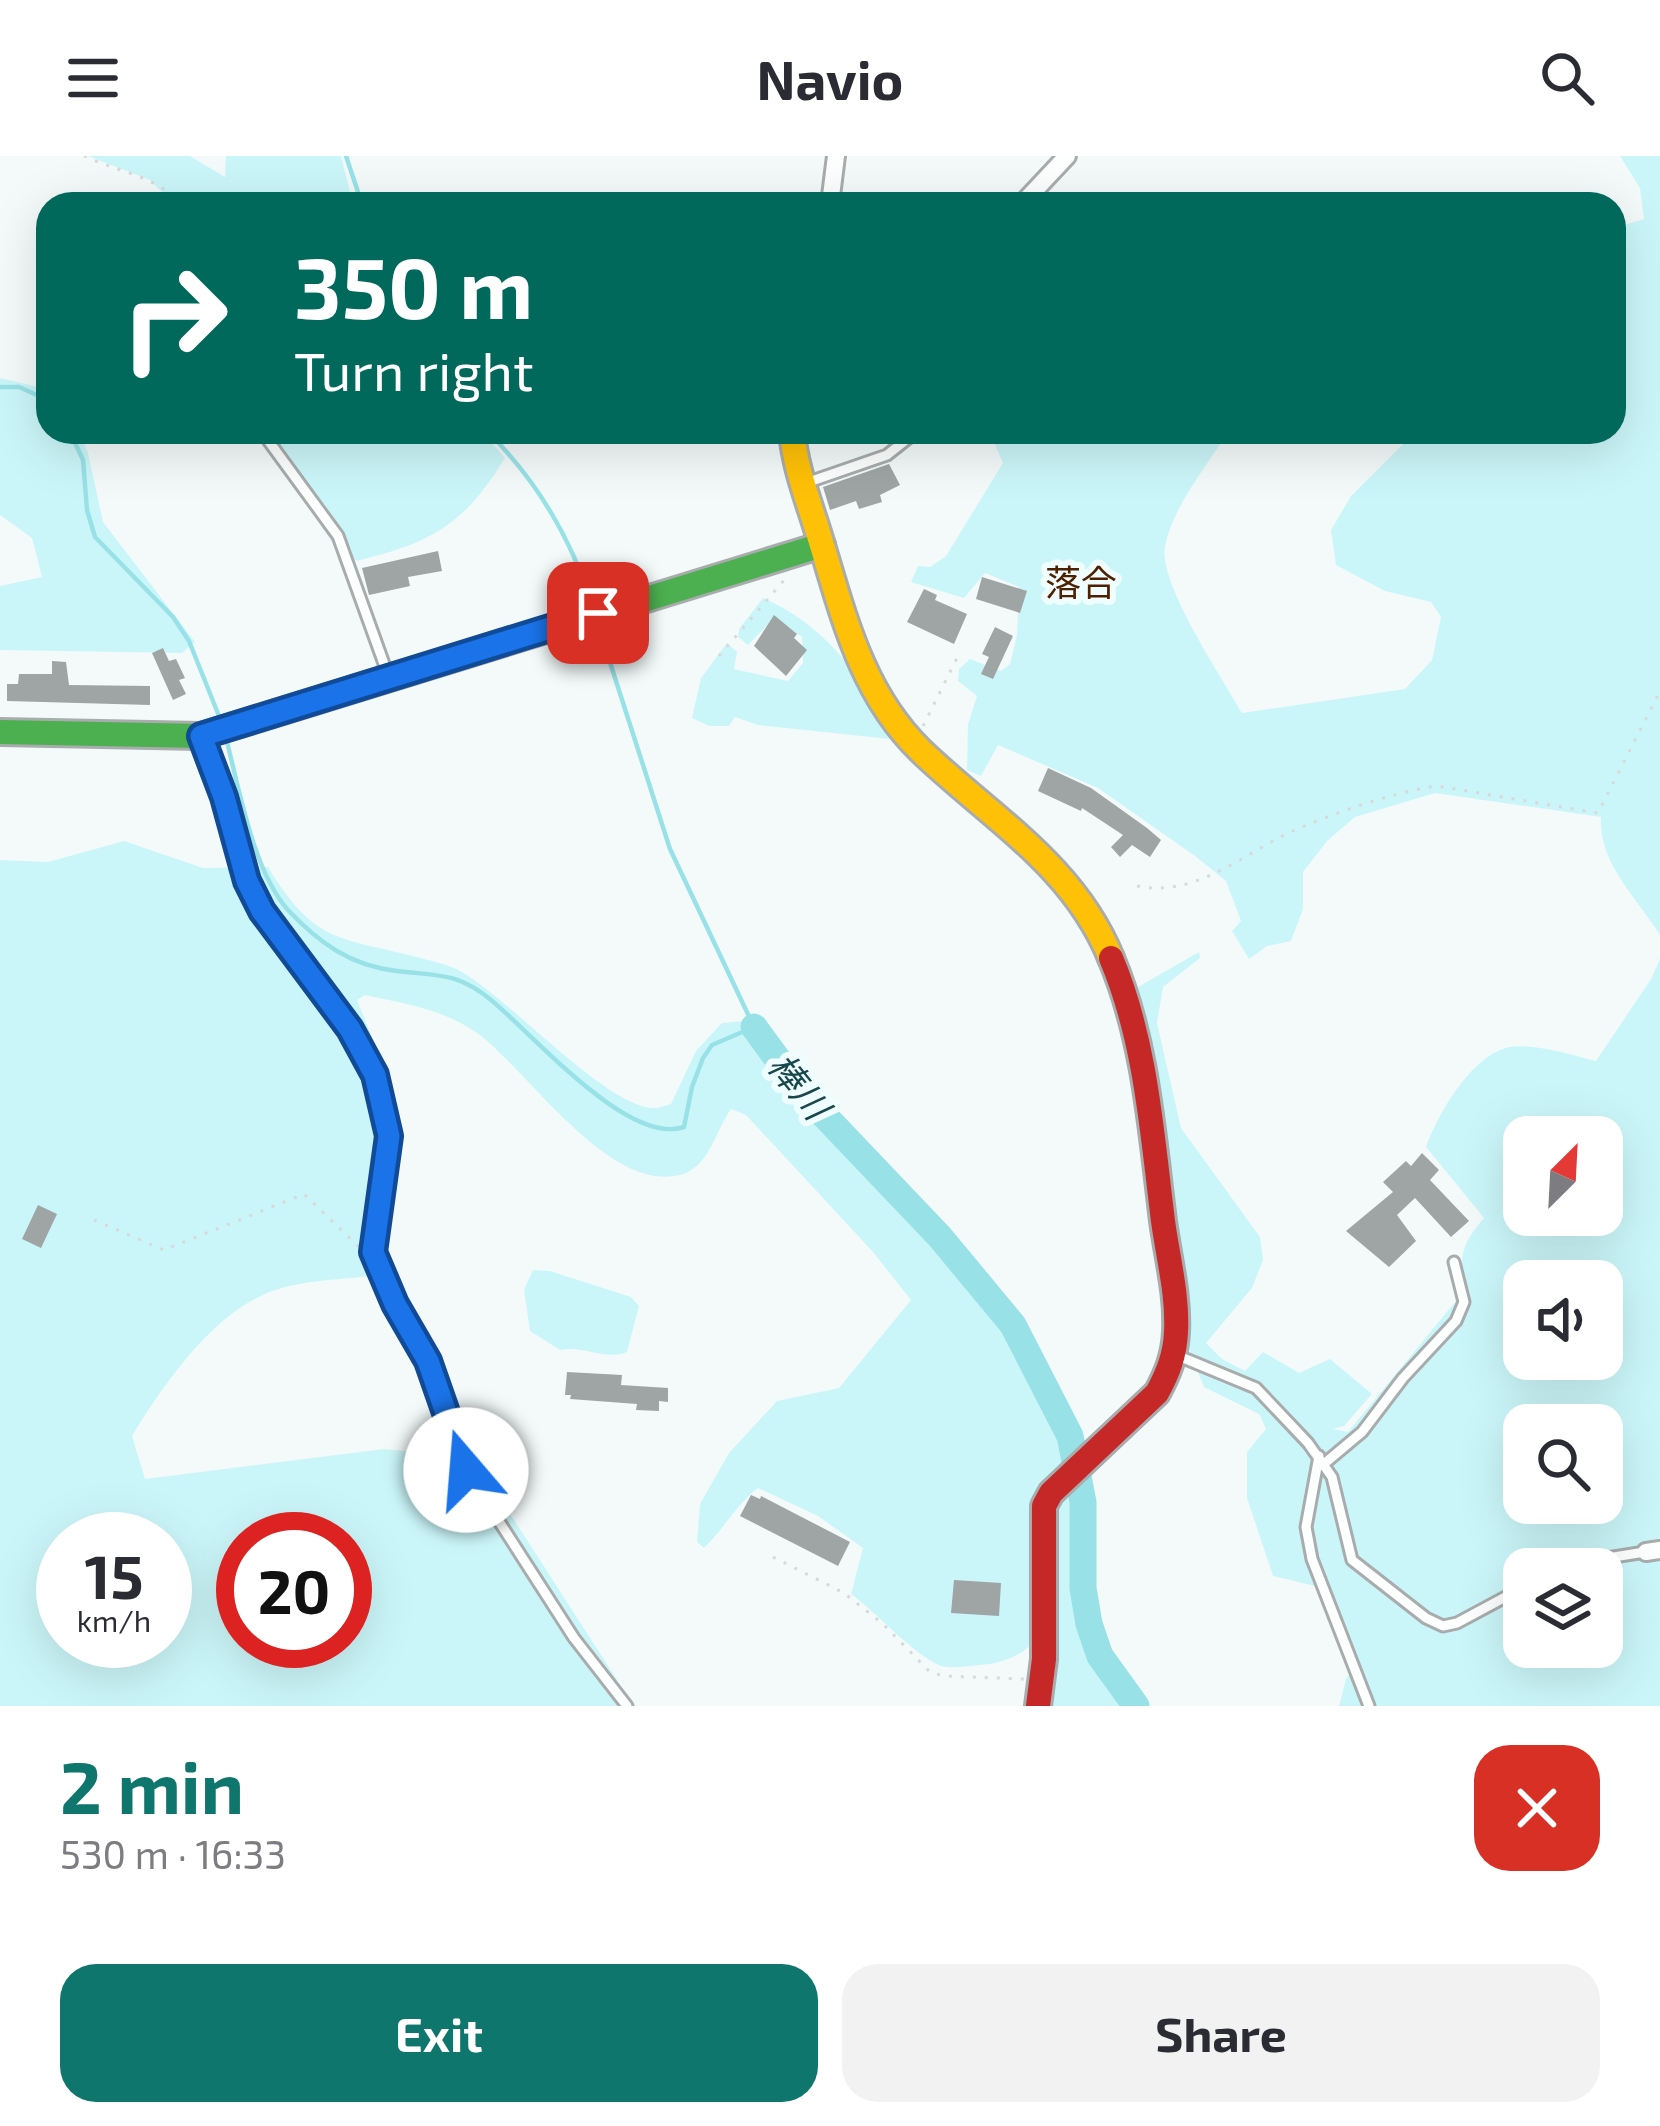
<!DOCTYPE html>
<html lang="en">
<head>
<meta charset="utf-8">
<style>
	:root { --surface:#fff; --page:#f2f2f3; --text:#2b2b33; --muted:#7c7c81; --accent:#0f766e }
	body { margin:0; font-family:"Exo 2","Noto Sans JP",sans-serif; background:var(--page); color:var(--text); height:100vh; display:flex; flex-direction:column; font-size:45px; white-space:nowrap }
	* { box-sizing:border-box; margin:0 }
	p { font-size:39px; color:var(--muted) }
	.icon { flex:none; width:66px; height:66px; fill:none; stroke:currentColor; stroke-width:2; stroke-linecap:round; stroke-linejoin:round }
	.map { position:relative; height:1550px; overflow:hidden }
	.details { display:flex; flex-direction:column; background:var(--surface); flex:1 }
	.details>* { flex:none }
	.hud { position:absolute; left:36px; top:36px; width:1590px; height:252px; border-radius:36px; box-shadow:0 12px 48px #0002; background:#00695c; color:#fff; overflow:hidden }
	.needle { width:78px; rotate:24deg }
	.controls { position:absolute; left:1503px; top:960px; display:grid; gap:24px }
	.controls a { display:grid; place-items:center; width:120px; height:120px; border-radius:24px; background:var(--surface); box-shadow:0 12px 48px #0002; font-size:60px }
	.speed { position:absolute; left:36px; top:1356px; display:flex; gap:24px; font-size:60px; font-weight:700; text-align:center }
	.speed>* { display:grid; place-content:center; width:156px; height:156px; border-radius:50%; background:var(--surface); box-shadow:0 12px 48px #0002; line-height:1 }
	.speed small { font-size:30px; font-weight:400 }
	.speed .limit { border:18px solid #d22; background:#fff; color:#111 }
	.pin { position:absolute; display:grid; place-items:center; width:102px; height:102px; color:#fff; margin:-51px; border-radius:24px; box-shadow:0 6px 18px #0006 }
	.me { position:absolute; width:132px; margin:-66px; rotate:342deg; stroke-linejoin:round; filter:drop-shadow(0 0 9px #0008) }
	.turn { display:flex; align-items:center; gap:42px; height:252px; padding:0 60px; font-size:54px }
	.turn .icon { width:156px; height:156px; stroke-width:2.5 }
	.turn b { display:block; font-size:84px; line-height:102px }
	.round { display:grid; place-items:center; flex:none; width:126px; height:126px; border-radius:36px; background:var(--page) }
	.head { display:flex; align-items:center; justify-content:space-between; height:204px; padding:0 60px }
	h1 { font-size:72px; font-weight:700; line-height:90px; color:var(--accent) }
	.button { display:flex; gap:24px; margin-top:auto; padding:24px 60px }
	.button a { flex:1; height:138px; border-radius:36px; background:var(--accent); color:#fff; font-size:48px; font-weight:700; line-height:138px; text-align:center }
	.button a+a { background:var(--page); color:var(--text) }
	header { display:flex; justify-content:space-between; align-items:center; height:156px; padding:0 60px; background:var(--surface); font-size:54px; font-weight:700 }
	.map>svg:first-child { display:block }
	.green { fill:#cbf6f9; fill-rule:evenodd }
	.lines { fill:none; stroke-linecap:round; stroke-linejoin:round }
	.stream { stroke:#98e2e7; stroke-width:4.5 }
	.river { stroke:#98e2e7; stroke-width:27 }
	.building { fill:#9fa4a4 }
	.lane-casing { stroke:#a8acac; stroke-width:15 }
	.street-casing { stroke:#a8acac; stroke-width:22 }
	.fast-casing { stroke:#a8acac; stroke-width:30 }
	.slow-casing { stroke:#a8acac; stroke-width:30 }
	.jam-casing { stroke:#a8acac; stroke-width:30 }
	.path { stroke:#d7d9da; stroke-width:3; stroke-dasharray:3 9; stroke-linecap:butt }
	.lane { stroke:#fdfefe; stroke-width:9 }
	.street { stroke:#fdfefe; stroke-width:16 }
	.fast { stroke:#4caf50; stroke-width:24 }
	.slow { stroke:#ffc107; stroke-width:24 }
	.jam { stroke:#c62828; stroke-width:24 }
	.route-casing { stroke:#114b97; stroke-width:30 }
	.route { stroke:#1a73e8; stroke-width:21 }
	.labels { text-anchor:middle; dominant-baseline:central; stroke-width:12; stroke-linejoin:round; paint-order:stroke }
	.neighbourhood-label { font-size:36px; fill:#4d2000; stroke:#f0fdfe }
	.water-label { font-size:36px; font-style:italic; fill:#18484b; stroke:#f0fdfe }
</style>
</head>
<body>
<header><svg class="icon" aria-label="menu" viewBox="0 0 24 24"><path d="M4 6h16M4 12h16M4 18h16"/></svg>Navio<svg class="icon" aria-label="search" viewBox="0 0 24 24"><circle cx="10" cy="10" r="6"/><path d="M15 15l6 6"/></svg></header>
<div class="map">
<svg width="1660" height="1550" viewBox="0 0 1660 1550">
	<rect width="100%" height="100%" fill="#f4fafa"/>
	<path class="green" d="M88 0H190L225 21 226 0H341L353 48H174L150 24Z
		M1620 0H1660V779C1637 742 1598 706 1601 661L1435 637 1355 661 1328 684 1303 716V753L1291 785 1267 790 1249 803 1232 775 1241 765 1226 725 1195 700 1098 632 998 589 981 620 967 614 968 568 977 540 958 525 959 513 970 503 1001 515 1010 508 1017 479 1019 431 985 417 964 442 911 426 918 410 930 411 946 400 1003 307 991 279 994 276H1228C1207 310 1173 350 1165 390 1158 427 1222 521 1242 557L1405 533 1432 504 1441 461 1431 446 1385 435 1336 409 1331 374 1351 340 1415 276H1614V72L1644 63 1640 32Z
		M0 222 39 231 48 238V276H79L88 297 103 366 195 486 182 497 0 494V430L42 421 32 382 0 359Z
		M256 276H482L505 302C463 370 432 386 357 405L337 393Z
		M763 442C825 468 861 522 896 576L890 583 758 569 735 561 729 570H709L692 562 701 522 727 487 737 496 734 513 788 525 803 507 802 481 774 462 748 489 738 481 739 473Z
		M124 685 203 712 268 711C314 787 338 781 417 801 431 805 447 808 460 815 508 841 605 950 653 952 659 952 665 950 671 948L696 895 722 867 744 865 757 868 845 973 958 1086 988 1123 1077 1277 1083 1292 1049 1326 1038 1482C1023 1499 1003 1508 979 1509 968 1510 952 1513 941 1510 915 1500 877 1457 851 1438L863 1392 818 1360 758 1332C735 1350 724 1373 704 1392L697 1386 700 1348 729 1297 777 1245 839 1232 911 1144 873 1096 746 959 731 953C716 974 709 1010 683 1018 611 1041 528 914 477 877 443 853 405 848 365 839L357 844 391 928 402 976 372 1120C337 1124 295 1124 263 1139 209 1163 162 1231 132 1280L145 1323 384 1293 474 1302 634 1550H0V704L48 706ZM63 1383H165V1485H63ZM243 1383H345V1485H243Z
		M1199 796 1200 802 1163 831 1157 867 1181 972 1260 1081 1263 1104 1252 1132 1206 1187 1222 1203 1245 1215 1263 1196 1299 1217 1330 1203 1372 1238 1344 1270 1333 1273 1348 1276 1465 1134C1458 1101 1462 1087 1484 1062L1426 991C1438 958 1472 898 1510 891 1536 887 1571 899 1596 905L1651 823 1660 803V1550H1339L1346 1523 1358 1503 1328 1433 1273 1420 1247 1342V1296L1266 1273 1259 1258 1204 1231 1190 1197 1131 835ZM1524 981H1602V1059H1524ZM1524 1125H1602V1203H1524ZM1524 1269H1602V1347H1524ZM1524 1413H1602V1491H1524Z
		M533 1114 550 1115 631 1141 639 1150 627 1196C606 1205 583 1189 560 1194L530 1175 524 1134Z
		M1072 1333 1076 1334 1078 1349C1078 1429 1075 1485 1128 1550H1038C1065 1490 1057 1425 1054 1360L1059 1347Z"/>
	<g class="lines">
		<path class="stream" d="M346 0 358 36 357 48
			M0 231H19L48 244
			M70 276 83 304 87 354 95 381 173 461 189 485 221 565
			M488 276C537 325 573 386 593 452
			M226 582C239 632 253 715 288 754 319 787 351 810 397 815 438 820 457 816 491 844 533 878 628 990 684 971L692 931 703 902 712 889 754 871 670 693 598 469"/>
		<path class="river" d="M754 871 801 935 940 1081 1013 1169 1070 1280 1083 1346V1432L1089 1468 1100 1500 1136 1550"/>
	</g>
	<path class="building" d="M889 308 900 329 880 339 882 346 859 353 856 345 830 354 823 331Z
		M438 395 442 415 408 421 410 430 369 439 362 412Z
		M982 421 1027 435 1020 457 976 443Z
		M924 433 937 439 935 444 967 458 954 488 907 466Z
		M774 459 797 478 794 482 807 494 786 520 754 490Z
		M995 471 1013 480 993 523 981 518 989 501 982 498Z
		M163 492 169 505 176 503 185 522 179 524 186 538 173 544 152 497Z
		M52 505 66 506 69 529 150 530V549L7 545V528H18L19 518H52Z
		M1048 612 1091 632 1147 672 1161 684 1150 701 1132 689 1120 701 1111 691 1123 679 1082 652 1081 655 1038 635Z
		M1422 997 1439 1014 1430 1024 1469 1065 1451 1081 1415 1042 1397 1059 1416 1085 1389 1111 1346 1075 1393 1036 1383 1026 1406 1005 1411 1010Z
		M38 1049 57 1058 41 1092 22 1083Z
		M567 1216 622 1219 621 1229 668 1232V1246L659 1245V1255L636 1254 637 1248 570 1243 571 1239H565Z
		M751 1339 760 1343 761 1340 850 1386 838 1410 740 1360Z
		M954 1424 1001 1427 999 1460 951 1457Z"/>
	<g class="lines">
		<g class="lane-casing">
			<path id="lane" d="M262 276 338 380 388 519
				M803 328 887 299 916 276
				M202 583 223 641 246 725 262 755 350 873 375 919 389 980 373 1097 395 1148 428 1205 466 1314 574 1482 627 1550
				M1176 1199 1256 1232 1308 1287 1332 1321 1352 1404 1426 1462 1443 1470 1457 1467 1524 1431
				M1319 1300 1306 1371 1312 1403 1369 1550
				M1325 1307 1362 1276 1403 1222 1456 1165 1464 1146 1454 1106
				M1563 1413 1582 1406 1645 1396"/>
		</g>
		<g class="street-casing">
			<path id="street" d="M830 48 836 0
				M1022 48 1067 0
				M1646 1396 1660 1394"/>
		</g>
		<g class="fast-casing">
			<path id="fast" d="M0 576 201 580 822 389"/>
		</g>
		<g class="slow-casing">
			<path id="slow" d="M792 276C795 310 807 341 817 373 842 453 859 535 921 595 991 662 1073 709 1111 802"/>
		</g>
		<g class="jam-casing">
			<path id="jam" d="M1038 1550 1044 1503V1350L1051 1337 1157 1237C1168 1217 1175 1199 1176 1176 1178 1139 1168 1102 1163 1065 1152 977 1146 885 1111 802"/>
		</g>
		<path class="path" d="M84 0C113 14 160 21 180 48
			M719 500 785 423
			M923 570 957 502
			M1137 730C1196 742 1242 698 1293 675 1337 656 1390 637 1437 630L1598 657 1660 535
			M94 1064 164 1094 304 1038 360 1092
			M773 1401 844 1437 883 1468 930 1516 944 1520 1024 1523"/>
		<use href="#lane" class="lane"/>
		<use href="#street" class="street"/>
		<use href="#fast" class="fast"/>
		<use href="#slow" class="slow"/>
		<use href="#jam" class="jam"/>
	</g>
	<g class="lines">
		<g class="route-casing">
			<path id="route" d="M466 1314 428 1205 395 1148 373 1096 389 980 375 919 350 873 262 755 247 725 224 641 201 580 598 457"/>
		</g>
		<use href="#route" class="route"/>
	</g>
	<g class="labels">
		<g class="neighbourhood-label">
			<text x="1081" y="425">落合</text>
		</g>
		<g class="water-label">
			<text transform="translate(800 929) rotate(51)">棒川</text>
		</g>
	</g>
</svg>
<div class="controls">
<a><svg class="needle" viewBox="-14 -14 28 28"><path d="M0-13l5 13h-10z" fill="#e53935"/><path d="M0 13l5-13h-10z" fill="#7c7c81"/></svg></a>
<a><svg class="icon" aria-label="sound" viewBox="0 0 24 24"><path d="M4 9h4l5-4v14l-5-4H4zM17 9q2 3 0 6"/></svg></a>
<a><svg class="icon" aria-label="search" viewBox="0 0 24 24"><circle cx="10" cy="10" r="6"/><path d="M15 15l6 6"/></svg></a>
<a><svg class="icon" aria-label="layers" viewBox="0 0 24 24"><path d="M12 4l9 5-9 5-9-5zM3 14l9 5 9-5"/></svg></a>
</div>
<div class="speed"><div>15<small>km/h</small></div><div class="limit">20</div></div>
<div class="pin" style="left:598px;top:457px;background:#d93025"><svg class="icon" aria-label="arrive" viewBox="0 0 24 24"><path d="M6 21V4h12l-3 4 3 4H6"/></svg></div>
<svg class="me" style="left:466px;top:1314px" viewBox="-20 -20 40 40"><circle r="19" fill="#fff"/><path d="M0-13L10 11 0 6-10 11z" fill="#1a73e8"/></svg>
<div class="hud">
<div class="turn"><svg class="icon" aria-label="right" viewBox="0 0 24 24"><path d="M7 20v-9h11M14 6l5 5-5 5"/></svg><div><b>350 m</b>Turn right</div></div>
</div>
</div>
<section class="details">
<div class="head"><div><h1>2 min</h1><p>530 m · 16:33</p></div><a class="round" style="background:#d93025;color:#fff"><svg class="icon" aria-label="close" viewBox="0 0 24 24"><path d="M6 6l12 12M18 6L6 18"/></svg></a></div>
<div class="button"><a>Exit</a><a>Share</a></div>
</section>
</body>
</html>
